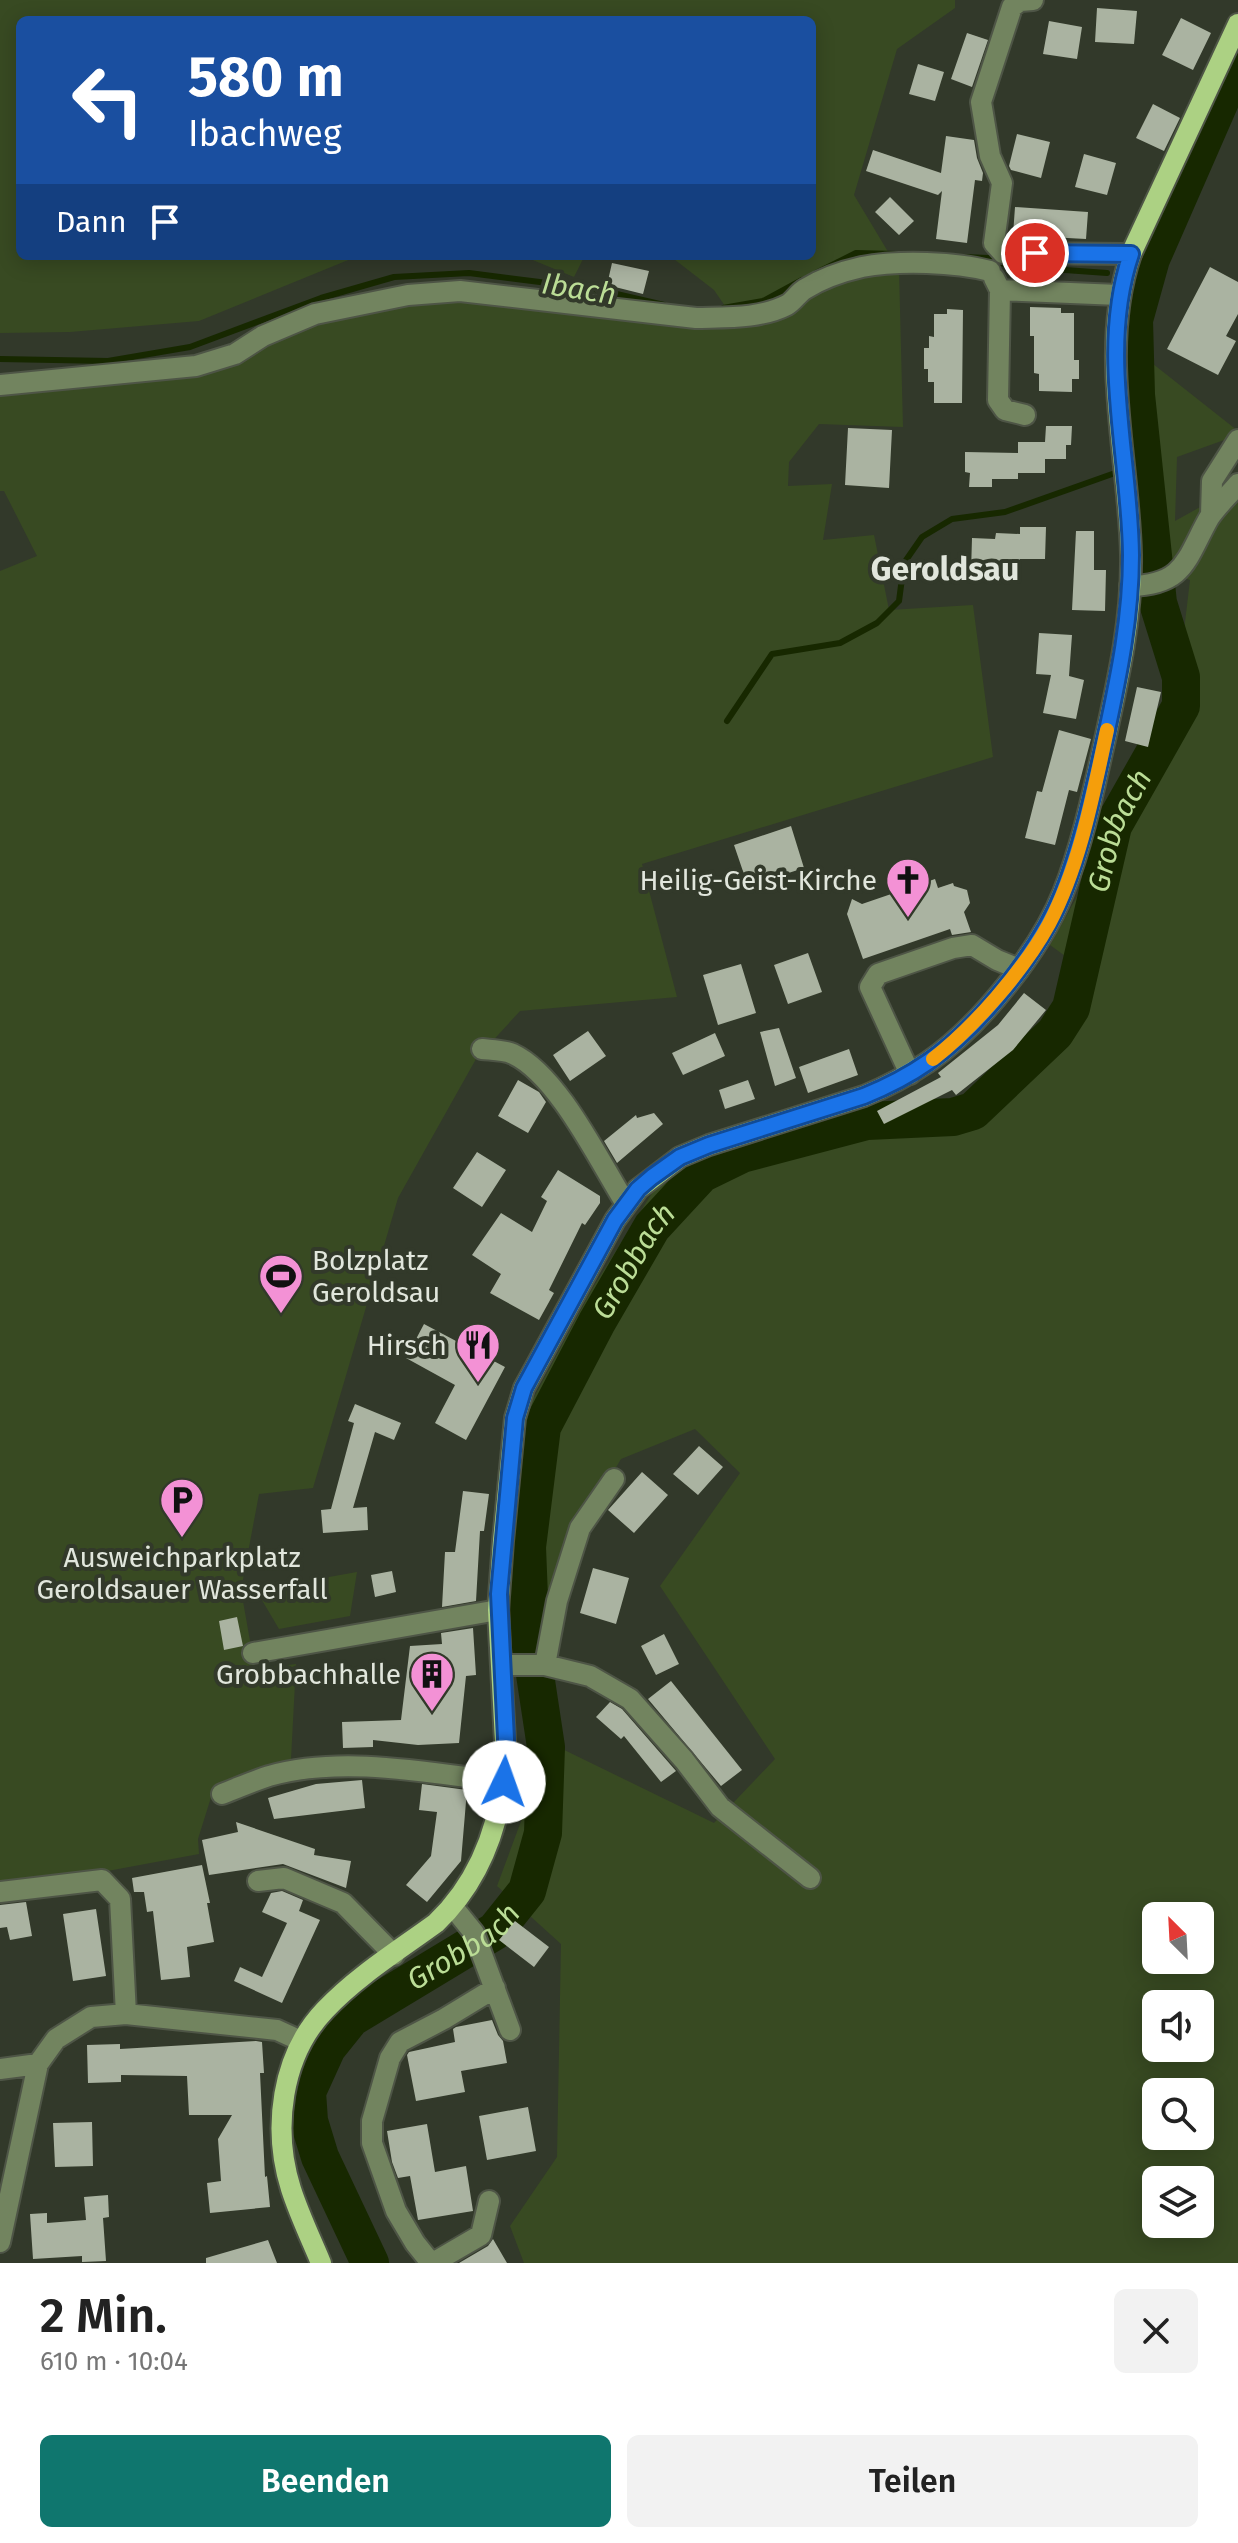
<!DOCTYPE html>
<html lang="de">
<head>
<meta charset="utf-8">
<style>
	:root { --surface:#fff; --page:#f2f2f2; --text:#222; --muted:#767676; --accent:#0f766e }
	body { margin:0; font-family:"Fira Sans",sans-serif; background:var(--page); color:var(--text); height:100vh; display:flex; flex-direction:column; font-size:30px; white-space:nowrap }
	* { box-sizing:border-box; margin:0 }
	p { font-size:26px; color:var(--muted) }
	.icon { flex:none; width:44px; height:44px; fill:none; stroke:currentColor; stroke-width:2; stroke-linecap:round; stroke-linejoin:round }
	.map { position:relative; height:2263px; overflow:hidden }
	.drawer { display:flex; flex-direction:column; background:var(--surface); flex:1 }
	.drawer>* { flex:none }
	.guide { position:absolute; left:16px; top:16px; width:800px; height:244px; border-radius:12px; box-shadow:0 4px 20px #0003; background:#1a4fa0; color:#fff; overflow:hidden }
	.needle { width:52px; rotate:336deg }
	.controls { position:absolute; left:1142px; top:1902px; display:grid; gap:16px }
	.controls a { display:grid; place-items:center; width:72px; height:72px; border-radius:12px; background:var(--surface); box-shadow:0 4px 20px #0003; font-size:40px }
	.pin { position:absolute; display:grid; place-items:center; width:68px; height:68px; color:#fff; margin:-34px; border:4px solid #fff; border-radius:50%; box-shadow:0 2px 8px #0007 }
	.me { position:absolute; width:88px; margin:-44px; rotate:3deg; stroke-linejoin:round; filter:drop-shadow(0 0 6px #0008) }
	.turn { display:flex; align-items:center; gap:28px; height:168px; padding:0 40px; font-size:36px }
	.turn .icon { width:104px; height:104px; stroke-width:2.5 }
	.turn b { display:block; font-size:56px; line-height:68px }
	.then { display:flex; align-items:center; height:76px; padding:0 40px; background:#0003; gap:16px; font-size:30px }
	.round { display:grid; place-items:center; flex:none; width:84px; height:84px; border-radius:12px; background:var(--page) }
	.summary { display:flex; align-items:center; justify-content:space-between; height:136px; padding:0 40px }
	h1 { font-size:48px; font-weight:600; line-height:60px }
	.button { display:flex; gap:16px; margin-top:auto; padding:16px 40px }
	.button a { flex:1; height:92px; border-radius:12px; background:var(--accent); color:#fff; font-size:32px; font-weight:600; line-height:92px; text-align:center }
	.button a+a { background:var(--page); color:var(--text) }
	.map>svg:first-child { display:block }
	.green { fill:#384a22; fill-rule:evenodd }
	.lines { fill:none; stroke-linecap:round; stroke-linejoin:round }
	.stream { stroke:#172800; stroke-width:6 }
	.river { stroke:#172800; stroke-width:38 }
	.building { fill:#aab3a1 }
	.minor-casing { stroke:#4e5546; stroke-width:24 }
	.major-casing { stroke:#4e5546; stroke-width:24 }
	.minor { stroke:#72845f; stroke-width:20 }
	.major { stroke:#acd183; stroke-width:20 }
	.route-casing { stroke:#114b97; stroke-width:20 }
	.route { stroke:#1a73e8; stroke-width:14 }
	.slow { stroke:#f59e0b; stroke-width:14 }
	.labels { text-anchor:middle; dominant-baseline:central; stroke-width:8; stroke-linejoin:round; paint-order:stroke }
	.poi-label { font-size:28px; fill:#e1e6dc; stroke:#32392a; text-anchor:end }
	.water-label { font-size:30px; font-style:italic; fill:#bbdd96; stroke:#32392a }
	.quarter-label { font-size:32px; font-weight:bold; fill:#e1e6dc; stroke:#32392a }
</style>
</head>
<body>
<div class="map">
<svg width="1238" height="2263" viewBox="0 0 1238 2263">
	<rect width="100%" height="100%" fill="#32392a"/>
	<path class="green" d="M0 0H955V8L897 49 854 195 899 270 903 427 819 424 789 462 788 486 832 484 823 540 874 535 889 610 973 605 993 757 642 864 677 997 520 1011 476 1059 398 1198 313 1488 259 1494 241 1590 255 1669 296 1664 291 1759 213 1791 198 1839 199 1854 0 1891V571L37 556 4 491H0V374L185 375 338 302 457 280 571 296 696 318 784 305 725 306 714 290 670 256H812V20H20V256H358L199 321 70 332 0 333Z
		M523 256H583L584 257 574 277Z
		M1124 341 1238 431V435L1177 457 1175 521 1238 486V2263H524L510 2226 557 2157 561 1944 497 1886 550 1743 714 1823 775 1759 660 1586 740 1473 695 1429 621 1459 580 1528 557 1601 534 1596 538 1487 526 1412 592 1289 654 1190 706 1160 874 1112 912 1115 967 1105 1062 1011 1076 964 1050 945 1093 868 1113 812 1175 707 1190 580 1141 563ZM1156 1916H1200V1960H1156ZM1156 2004H1200V2048H1156ZM1156 2092H1200V2136H1156ZM1156 2180H1200V2224H1156Z
		M357 1572 350 1616 279 1629 256 1590Z"/>
	<g class="lines">
		<path class="stream" d="M963 257 988 258 1009 266 1107 273
			M816 273 856 253 896 254
			M723 308 763 301 802 280
			M0 359 108 361 190 347 321 298 394 277 469 273 595 289 664 305
			M1134 470 1145 468
			M727 721 772 654 840 643 877 623 899 601 904 563 922 537 952 519 1005 512 1115 473"/>
		<path class="river" id="s1" d="M370 2263 320 2157 309 2121 307 2092 327 2048 351 2018 495 1931 527 1891 543 1833 546 1747 531 1648 527 1547 542 1427 597 1322 652 1227 701 1174 742 1154 867 1121 953 1117 973 1111 1055 1033 1071 1008 1113 826 1181 706V677L1158 603 1136 395 1134 320 1151 259 1238 60"/>
	</g>
	<path class="building" d="M1097 8 1137 11 1134 44 1095 42Z
		M1181 18 1211 33 1193 70 1162 55Z
		M1049 21 1082 27 1077 59 1043 54Z
		M967 33 988 40 972 87 951 79Z
		M918 64 944 72 935 101 909 94Z
		M1153 104 1180 118 1164 151 1136 138Z
		M1017 134 1050 142 1041 178 1011 170 1009 166Z
		M946 136 974 140 977 158 983 173 982 181 975 180 967 243 936 239 942 191 938 195 866 171 873 150 941 173Z
		M1084 154 1116 163 1107 195 1075 187Z
		M890 197 914 221 899 235 875 212Z
		M1015 207 1088 212 1086 239 1013 235Z
		M612 263 649 271 643 294 607 285Z
		M1210 267 1238 282V314L1226 336 1236 341 1218 375 1167 349Z
		M1030 307 1061 308V313H1074V360H1079V379H1072V392L1039 391V374L1034 373V336H1030Z
		M947 309 963 310 962 403H934V382H928V369H924V348H929V336L934 337V314H947Z
		M1046 426H1072L1071 445H1066V459H1045V473H1018V479H992V487H969L970 473 965 472V452L1018 453V442H1045Z
		M848 428 892 430 889 488 845 485Z
		M1020 527H1046L1045 559H1020V565L995 564V572H971L972 538 995 539 996 533 1020 534Z
		M1076 531H1094V570H1106L1105 611 1072 610Z
		M1039 633 1072 635 1069 676 1084 680 1076 719 1043 713 1051 675 1036 674Z
		M1137 687 1161 692 1148 747 1125 741Z
		M1059 730 1091 739 1077 792 1069 790 1055 845 1025 838 1037 791 1042 792Z
		M791 826 804 868 748 886 734 845Z
		M935 879 938 888 953 883 954 886 967 890 970 903 964 912 971 932 952 935 950 929 863 959 847 914 852 899 862 904Z
		M808 953 822 992 788 1004 774 965Z
		M741 964 756 1013 718 1025 703 975Z
		M1024 993 1046 1010 1013 1050 956 1095 952 1090 884 1124 877 1111 941 1077 938 1073 998 1025Z
		M779 1028 796 1078 775 1086 760 1032Z
		M588 1031 606 1056 570 1081 553 1055Z
		M715 1033 725 1056 683 1075 672 1053Z
		M849 1049 858 1075 808 1093 799 1067Z
		M518 1080 539 1092 546 1102 528 1133 498 1116Z
		M748 1080 755 1099 725 1109 719 1090Z
		M654 1113 663 1124 617 1163 604 1141 636 1115 637 1118Z
		M477 1152 506 1170 482 1207 453 1188Z
		M558 1170 600 1196V1203L585 1225 582 1223 549 1290 554 1293 539 1320 490 1293 501 1274 472 1255 501 1213 532 1232 547 1201 541 1197Z
		M424 1324 505 1367 466 1440 435 1423 455 1385 406 1358Z
		M355 1404 401 1423 394 1440 375 1432 353 1508 367 1507 368 1530 323 1533 321 1510 331 1509 354 1423 348 1421Z
		M699 1446 723 1467 698 1495 673 1474Z
		M642 1472 668 1495 634 1533 608 1510Z
		M463 1491 489 1494 484 1531H480L476 1601 442 1607 445 1552H455Z
		M593 1568 629 1578 616 1624 580 1613Z
		M392 1571 396 1592 375 1597 371 1575Z
		M237 1617 243 1646 224 1650 219 1621Z
		M473 1628 476 1675 466 1676 459 1743 418 1745 373 1740V1747L343 1748 342 1722 401 1720 410 1646 442 1644 441 1633Z
		M664 1634 679 1664 656 1675 641 1646Z
		M671 1681 742 1770 721 1786 648 1699Z
		M610 1702 622 1709 676 1771 661 1782 624 1736 621 1739 596 1717Z
		M362 1780 365 1808 274 1819 268 1798 316 1784Z
		M422 1784 467 1790 461 1861 427 1902 406 1885 431 1856 437 1812 419 1810Z
		M236 1822 315 1849 314 1855 351 1861 346 1888 283 1864 209 1875 202 1840 238 1832Z
		M202 1865 210 1903H207L214 1942 187 1947 190 1977 161 1980 153 1911 147 1912 144 1892H134L132 1878Z
		M282 1891 303 1900 299 1911 320 1920 282 2003 234 1981 240 1967 262 1977 287 1923 262 1912 271 1893Z
		M26 1902 32 1936 10 1940 7 1927 0 1928V1905Z
		M96 1909 106 1976 73 1981 63 1914Z
		M515 1921 549 1947 534 1967 499 1940Z
		M492 2020 498 2035 503 2041 507 2063 461 2071 465 2092 416 2101 407 2055 409 2052 455 2042 453 2029 456 2027Z
		M256 2041 262 2042 264 2073H260L265 2177 267 2176 270 2207 210 2213 207 2183 221 2181 218 2139 232 2115H189L187 2076 121 2075V2082L88 2083 87 2045 120 2044V2049Z
		M528 2107 536 2151 487 2160 479 2116Z
		M92 2122 93 2166 55 2167 53 2123Z
		M427 2124 435 2172 466 2166 473 2211 418 2220 410 2176 398 2178 392 2162 387 2131Z
		M108 2195 109 2217 103 2218 106 2261 82 2262V2256L33 2259 30 2214 47 2213V2223L86 2220 84 2197Z
		M493 2239 507 2263H459L488 2246Z
		M268 2240 277 2263H206V2258Z"/>
	<g class="lines">
		<g class="minor-casing">
			<path id="minor" d="M1033 0 1020 1 1012 7 981 102 990 156 1002 183 994 243 1003 253 1131 254
				M994 278 1000 290 1119 295
				M1000 290 998 400 1005 410 1025 415
				M0 385 196 366 235 354 263 336 315 314 408 295 460 291 696 318C725 317 760 319 787 305 794 301 798 293 805 289 821 279 844 271 862 267 899 260 955 262 990 271
				M1211 515 1212 481 1238 440
				M1130 586C1185 585 1186 559 1209 518 1217 506 1229 495 1238 484
				M482 1049C491 1050 505 1050 513 1054 558 1075 599 1161 626 1204
				M910 1074 870 987 878 974 953 948 972 945 997 960 1019 969
				M253 1653 498 1610
				M502 1665H545L590 1676 630 1699 684 1760 720 1807 810 1878
				M545 1665 557 1601 580 1528 614 1479
				M222 1794C238 1788 253 1781 269 1776 342 1755 430 1773 504 1782
				M258 1881 284 1878 343 1903 394 1955
				M0 1892 102 1880 120 1899 126 2014
				M453 1907 474 1933 510 2030
				M0 2069 38 2064
				M0 2242 38 2064 56 2039 91 2017 126 2014 277 2030 301 2041
				M431 2263 415 2243 396 2211 372 2143V2121L390 2058 400 2042 444 2019 495 1988
				M433 2263 481 2235 489 2201"/>
		</g>
		<g class="major-casing">
			<path id="major" d="M321 2263C311 2239 299 2214 291 2189 272 2129 281 2056 325 2010 357 1976 399 1950 436 1923 481 1880 501 1821 506 1760L498 1610 503 1541 515 1418 524 1388 535 1368 615 1220 638 1189 680 1157 709 1145 864 1096C886 1087 907 1076 928 1062 979 1027 1040 951 1063 893 1083 843 1094 788 1106 735 1119 676 1132 617 1131 555 1129 456 1098 351 1131 254L1238 24"/>
		</g>
		<use href="#minor" class="minor"/>
		<use href="#major" class="major"/>
	</g>
	<g class="lines">
		<g class="route-casing">
			<path id="route" d="M504 1782 506 1739 499 1594 515 1418 524 1388 615 1220 638 1189 652 1177 680 1157 709 1145 864 1096C886 1087 908 1076 928 1062 979 1027 1040 951 1063 893 1083 843 1094 788 1106 735 1119 675 1131 617 1131 555 1130 456 1098 351 1131 254L1035 253"/>
		</g>
		<use href="#route" class="route"/>
		<path class="slow" d="M933 1059C974 1027 1024 970 1049 924 1080 865 1093 795 1107 730"/>
	</g>
	<defs>
		<g id="church-pin" transform="scale(2.3)"><path d="M0 17L-7.5 6A9.5 9.5 0 1 1 7.5 6Z" fill="#f391d5" stroke="#32392a"/><path d="M-1.2-6h2.4v3.5h3.3v2.4h-3.3V6h-2.4V-.1h-3.3v-2.4h3.3Z" fill="#111"/></g>
		<g id="stadium-pin" transform="scale(2.3)"><path d="M0 17L-7.5 6A9.5 9.5 0 1 1 7.5 6Z" fill="#f391d5" stroke="#32392a"/><path d="M0-5a6.5 5 0 1 0 0 10a6.5 5 0 1 0 0-10ZM-3.5-1.8h7v3.6h-7Z" fill="#111"/></g>
		<g id="restaurant-pin" transform="scale(2.3)"><path d="M0 17L-7.5 6A9.5 9.5 0 1 1 7.5 6Z" fill="#f391d5" stroke="#32392a"/><path d="M-5-6h1v4h1v-4h1v4h1v-4h1v5L-1.5 .5V6h-2V.5L-5-1ZM5-6V6H3V1.5H1.5Q1.5-4 5-6Z" fill="#111"/></g>
		<g id="parking-pin" transform="scale(2.3)"><path d="M0 17L-7.5 6A9.5 9.5 0 1 1 7.5 6Z" fill="#f391d5" stroke="#32392a"/><path d="M-3.5-5.5H1a3.5 3.5 0 0 1 0 7H-1V5.5H-3.5ZM-1-3.4V-.6H.8a1.4 1.4 0 0 0 0-2.8Z" fill="#111"/></g>
		<g id="building-pin" transform="scale(2.3)"><path d="M0 17L-7.5 6A9.5 9.5 0 1 1 7.5 6Z" fill="#f391d5" stroke="#32392a"/><path d="M-4-6H4V6H1V3H-1V6H-4ZM-2.5-4.3h1.7v1.8h-1.7ZM.8-4.3h1.7v1.8H.8ZM-2.5-1h1.7V.8h-1.7ZM.8-1h1.7V.8H.8Z" fill="#111"/></g>
	</defs>
	<g fill-rule="evenodd">
		<use href="#church-pin" x="908" y="880"/>
		<use href="#stadium-pin" x="281" y="1276"/>
		<use href="#restaurant-pin" x="478" y="1345"/>
		<use href="#parking-pin" x="182" y="1500"/>
		<use href="#building-pin" x="432" y="1674"/>
	</g>
	<g class="labels">
		<g class="poi-label">
			<text x="877" y="880">Heilig-Geist-Kirche</text>
			<text x="312" y="1260" text-anchor="start">Bolzplatz<tspan x="312" dy="32">Geroldsau</tspan></text>
			<text x="447" y="1345">Hirsch</text>
			<text x="182" y="1557" text-anchor="middle">Ausweichparkplatz<tspan x="182" dy="32">Geroldsauer Wasserfall</tspan></text>
			<text x="401" y="1674">Grobbachhalle</text>
		</g>
		<g class="water-label">
			<text transform="translate(579 289) rotate(9)">Ibach</text>
			<text stroke="none"><textPath href="#s1" startOffset="1868">Grobbach</textPath></text>
			<text stroke="none"><textPath href="#s1" startOffset="1148">Grobbach</textPath></text>
			<text stroke="none"><textPath href="#s1" startOffset="404">Grobbach</textPath></text>
		</g>
		<g class="quarter-label">
			<text x="945" y="569">Geroldsau</text>
		</g>
	</g>
</svg>
<div class="controls">
<a><svg class="needle" viewBox="-14 -14 28 28"><path d="M0-13l5 13h-10z" fill="#e53935"/><path d="M0 13l5-13h-10z" fill="#767676"/></svg></a>
<a><svg class="icon" aria-label="sound" viewBox="0 0 24 24"><path d="M4 9h4l5-4v14l-5-4H4zM17 9q2 3 0 6"/></svg></a>
<a><svg class="icon" aria-label="search" viewBox="0 0 24 24"><circle cx="10" cy="10" r="6"/><path d="M15 15l6 6"/></svg></a>
<a><svg class="icon" aria-label="layers" viewBox="0 0 24 24"><path d="M12 4l9 5-9 5-9-5zM3 14l9 5 9-5"/></svg></a>
</div>
<div class="pin" style="left:1035px;top:253px;background:#d93025"><svg class="icon" aria-label="arrive" viewBox="0 0 24 24"><path d="M6 21V4h12l-3 4 3 4H6"/></svg></div>
<svg class="me" style="left:504px;top:1782px" viewBox="-20 -20 40 40"><circle r="19" fill="#fff"/><path d="M0-13L10 11 0 6-10 11z" fill="#1a73e8"/></svg>
<div class="guide">
<div class="turn"><svg class="icon" aria-label="left" viewBox="0 0 24 24"><path d="M17 20v-9H6M10 6l-5 5 5 5"/></svg><div><b>580 m</b>Ibachweg</div></div>
<div class="then">Dann<svg class="icon" aria-label="arrive" viewBox="0 0 24 24"><path d="M6 21V4h12l-3 4 3 4H6"/></svg></div>
</div>
</div>
<section class="drawer">
<div class="summary"><div><h1>2 Min.</h1><p>610 m · 10:04</p></div><a class="round"><svg class="icon" aria-label="close" viewBox="0 0 24 24"><path d="M6 6l12 12M18 6L6 18"/></svg></a></div>
<div class="button"><a>Beenden</a><a>Teilen</a></div>
</section>
</body>
</html>
